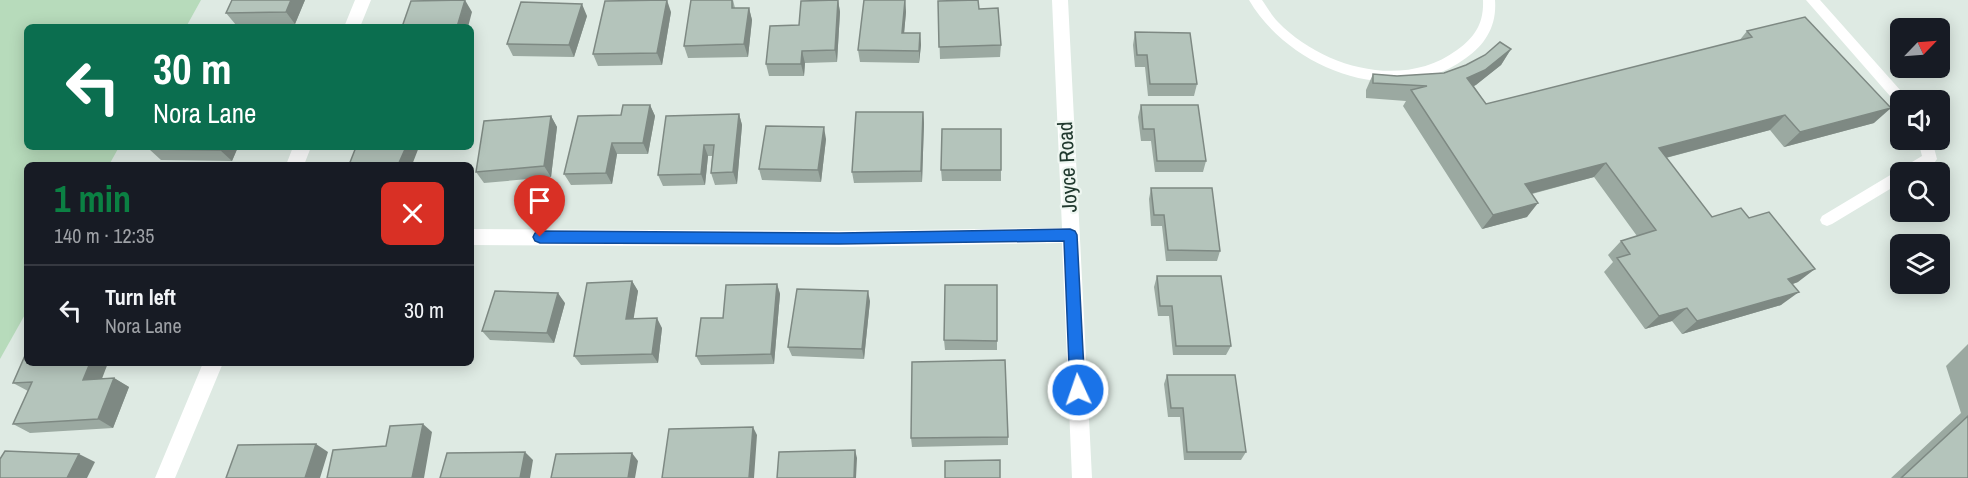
<!DOCTYPE html>
<html lang="en">
<head>
<meta charset="utf-8">
<style>
	:root { --surface:#171b24; --page:#242831; --text:#f1f3f6; --muted:#9ea1a6; --line:#363941; --accent:#0b8043 }
	body { margin:0; font-family:"Archivo Narrow",sans-serif; background:var(--page); color:var(--text); height:100vh; display:flex; flex-direction:column; font-size:22px; white-space:nowrap }
	* { box-sizing:border-box; margin:0 }
	p { font-size:20px; color:var(--muted) }
	.icon { flex:none; width:33px; height:33px; fill:none; stroke:currentColor; stroke-width:2; stroke-linecap:round; stroke-linejoin:round }
	.map { position:relative; flex:1; overflow:hidden }
	.sheet { position:absolute; left:24px; top:162px; width:450px; height:204px; display:flex; flex-direction:column; background:var(--surface); border-radius:9px; box-shadow:0 3px 15px #0003 }
	.sheet>* { flex:none }
	.guide { position:absolute; left:24px; top:24px; width:450px; height:126px; border-radius:9px; box-shadow:0 3px 15px #0003; background:#0b6e4f; color:#fff; overflow:hidden }
	.needle { width:39px; rotate:65deg }
	.buttons { position:absolute; left:1890px; top:18px; display:grid; gap:12px }
	.buttons a { display:grid; place-items:center; width:60px; height:60px; border-radius:9px; background:var(--surface); box-shadow:0 3px 15px #0003; font-size:30px }
	.pin { position:absolute; display:grid; place-items:center; width:51px; height:51px; color:#fff; margin:-62px -26px; border-radius:50% 50% 50% 0; rotate:-45deg; box-shadow:0 0 6px #0007 }
	.pin .icon { rotate:45deg }
	.me { position:absolute; width:66px; margin:-33px; rotate:357deg; stroke-linejoin:round; filter:drop-shadow(0 0 4px #0008) }
	.turn { display:flex; align-items:center; gap:21px; height:126px; padding:0 30px; font-size:27px }
	.turn .icon { width:78px; height:78px; stroke-width:2.5 }
	.turn b { display:block; font-size:42px; line-height:51px }
	.round { display:grid; place-items:center; flex:none; width:63px; height:63px; border-radius:9px; background:var(--page) }
	.head { display:flex; align-items:center; justify-content:space-between; height:102px; padding:0 30px }
	h1 { font-size:36px; font-weight:800; line-height:45px; color:var(--accent) }
	ul { padding:0; list-style:none }
	li { display:flex; align-items:center; gap:18px; height:90px; padding:0 30px; border-top:2px solid var(--line) }
	li div { flex:1 }
	li b { display:block; font-size:22px }
	li em { font-style:normal }
	.map>svg:first-child { display:block }
	.green { fill:#b7dbbb }
	.lines { fill:none; stroke-linecap:round; stroke-linejoin:round }
	.lane { fill:#fff; fill-rule:evenodd }
	.street { fill:#fff; fill-rule:evenodd }
	.wall { fill:#9ba9a1 }
	.shaded-wall { fill:#7e8983 }
	.building { fill:#b4c4bb; stroke:#7e8983; stroke-width:1.5 }
	.route { fill:#1a73e8; stroke:#114b97; stroke-width:1.5 }
	.labels { text-anchor:middle; dominant-baseline:central; stroke-width:4.5; stroke-linejoin:round; paint-order:stroke }
	.street-label { font-size:21px; fill:#20392e; stroke:#eef6f1 }
</style>
</head>
<body>
<div class="map">
<svg width="1968" height="478" viewBox="0 0 1968 478">
	<rect width="100%" height="100%" fill="#deeae3"/>
	<path class="green" d="M0 0H201L186 27H27V147H119L109 165H27V311L0 359Z"/>
	<g class="lines">
		<path class="lane" d="M1249 0H1262C1267 7 1272 16 1278 22 1323 68 1403 90 1457 50 1475 37 1484 23 1483 0H1495C1497 25 1486 44 1466 58 1396 110 1290 70 1249 0Z
			M1806 0H1820L1909 100H1900V105L1897 104Z
			M1918 140H1932L1937 159C1929 172 1914 172 1900 172V183L1832 224 1827 226 1822 224 1820 220 1822 216 1922 156Z"/>
		<path class="street" d="M355 0H371L360 27H344Z
			M1052 0H1068L1092 478H1072L1062 243 839 247 471 245V229L839 231 1062 228Z
			M293 147H311L304 165H286Z
			M203 363H223L175 478H155Z"/>
	</g>
	<path class="wall" d="M305 0 295 24 236 25 226 13Z
		M733 0 735 8H749L752 20 748 57 688 58 684 46Z
		M838 0 840 12 837 62 805 63 804 76H769L766 64 799 25Z
		M905 0 906 12 904 33H920L921 45 919 63 860 62 858 50Z
		M938 1 979 9 1001 45 1000 57 940 59Z
		M671 12 662 65 598 66 593 54Z
		M587 16 574 57 513 56 507 44Z
		M1747 31 1874 123 1784 147 1770 130 1666 158 1712 217 1798 282 1792 284 1781 305 1682 334 1672 321 1645 329 1604 272 1613 262 1608 255 1621 241 1637 236 1594 177 1532 194 1527 217 1482 229 1403 106 1406 101 1366 98V90L1373 74 1397 76 1444 73 1511 49 1501 65 1474 86 1486 104 1739 41Z
		M1135 32 1197 84 1194 96H1148L1145 67H1135L1133 45Z
		M650 105 655 116 648 154H617L612 184 571 185 564 174 621 115Z
		M1141 105 1206 161 1203 172H1155L1151 141H1141L1138 117Z
		M923 112 924 123 922 182 854 183 852 172Z
		M739 114 742 125 737 184 715 185 711 173 712 156H708L705 185 663 186 658 175Z
		M551 116 557 127 551 177 484 183 476 172Z
		M826 139 821 182 762 180 759 169Z
		M238 147 232 161 161 160 149 149Z
		M941 170H1001V181H942Z
		M1151 188 1220 251 1217 261H1166L1162 226H1151L1149 199Z
		M1157 276 1231 346 1226 355H1173L1169 316H1158L1154 287Z
		M632 281 638 291 633 319 662 328 658 363 581 365 574 356Z
		M777 284 780 294 774 364 701 365 696 356 723 318Z
		M997 285V350H945L944 340Z
		M870 301 864 359 792 356 788 347Z
		M565 303 554 343 490 340 482 331Z
		M1968 344V478H1891L1961 413 1946 366Z
		M422 363H447V364Z
		M1167 375 1246 452 1241 460H1184L1180 417H1168L1164 384Z
		M114 378 129 387 113 428 30 433 13 424 28 391 13 383Z
		M1008 437V445L912 447 911 438Z"/>
	<path class="shaded-wall" d="M291 0H305L295 24 286 12Z
		M465 0 472 12 468 27H457Z
		M667 0 671 12 662 65 657 53Z
		M838 0 840 12 837 62 835 50Z
		M905 0 906 12 903 45 902 33Z
		M582 4 587 16 574 57 569 45Z
		M749 8 752 20 748 57 744 44Z
		M920 33 921 45 919 63V51Z
		M1511 49 1501 65 1476 85 1458 93 1467 78Z
		M802 51 805 63 804 76 801 64Z
		M650 105 655 116 648 154 643 143Z
		M1891 108 1874 123 1784 147 1800 132Z
		M923 112 924 123 922 182 921 171Z
		M739 114 742 125 737 184 733 172Z
		M1785 115 1770 130 1646 163 1659 148Z
		M551 116 557 127 551 177 544 166Z
		M824 127 826 139 821 182 818 170Z
		M612 143 617 154 612 184 606 173Z
		M704 145 708 156 705 185 701 174Z
		M222 147H238L232 161 220 150Z
		M406 147H419L412 165H398Z
		M1606 163 1594 177 1514 198 1525 184Z
		M1538 203 1527 217 1482 229 1493 215Z
		M1815 269 1798 282 1771 292 1788 279Z
		M632 281 638 291 632 329 626 319Z
		M777 284 780 294 774 364 771 354Z
		M868 291 870 301 864 359 862 349Z
		M1799 292 1781 305 1682 334 1697 321Z
		M558 293 565 303 554 343 547 333Z
		M1687 308 1672 321 1645 329 1659 316Z
		M657 318 662 328 658 363 652 354Z
		M90 363H108L98 389 83 380Z
		M114 378 129 387 113 428 98 419Z
		M423 424 432 432 424 478H412Z
		M753 427 757 435 754 478H749Z
		M316 444 328 452 320 478H305Z
		M855 450 857 458 856 478H854Z
		M525 452 533 460 530 478H520Z
		M632 453 638 461 635 478H628Z
		M79 454 95 462 87 478H67Z"/>
	<path class="building" d="M232 0H291L286 12 226 13Z
		M465 0 457 27H402L411 1Z
		M667 0 657 53 593 54 605 1Z
		M691 0H732V8H749L744 44 684 46Z
		M838 0 835 50 802 51 801 64H766L770 26 799 25 801 1Z
		M864 0H905L902 33H920L919 51 858 50Z
		M978 0 979 9 998 8 1001 45 939 47 938 1Z
		M521 2 582 4 569 45 507 44Z
		M1805 17 1891 108 1800 132 1785 115 1659 148 1712 217 1741 208 1749 218 1769 212 1815 269 1788 279 1799 292 1697 321 1687 308 1659 316 1617 258 1630 254 1621 241 1656 230 1606 163 1525 184 1538 203 1493 215 1411 90 1427 86 1373 83V74L1397 76 1444 73 1466 65 1485 55 1500 42 1511 49 1485 70 1467 78 1486 104 1752 37 1747 31Z
		M1135 32 1190 33 1197 84H1150L1147 55H1137Z
		M623 105H650L643 143H612L606 173 564 174 578 116 621 115Z
		M1141 105H1198L1206 161H1157L1154 129H1143Z
		M856 112H923L921 171 852 172Z
		M739 114 733 172 711 173 714 145H704L701 174 658 175 666 116Z
		M551 116 544 166 476 172 484 121Z
		M766 126 824 127 818 170 759 169Z
		M942 129H1001V170H941Z
		M150 147H222L220 150 149 149Z
		M356 147H406L398 165H349Z
		M1151 188H1212L1220 251 1168 250 1164 215H1154Z
		M1157 276H1221L1231 346H1176L1172 306H1160Z
		M632 281 626 319 657 318 652 354 574 356 587 283Z
		M777 284 771 354 696 356 701 318H723L726 285Z
		M945 285H997V341L944 340Z
		M797 289 868 291 862 349 788 347Z
		M495 291 558 293 547 333 482 331Z
		M27 351V363H90L83 380 114 378 98 419 13 424 32 382 13 383Z
		M1005 360 1008 437 911 438 912 362Z
		M1167 375H1235L1246 452H1187L1183 408H1171Z
		M1968 416V478H1901Z
		M423 424 412 478H327L333 450 386 446 390 426Z
		M753 427 749 478H662L669 429Z
		M316 444 305 478H226L238 445Z
		M855 450 854 478H777L779 452Z
		M5 451 79 454 67 478H0V459Z
		M525 452 520 478H440L447 453Z
		M632 453 628 478H551L556 454Z
		M1000 460V478H945V461Z"/>
	<path class="route" d="M1070 229 1075 231 1077 235 1085 390 1083 395 1078 397 1073 395 1070 390 1064 241 839 244 540 243 535 241 533 237 535 233 540 231 839 233Z"/>
	<g class="labels">
		<g class="street-label">
			<text transform="translate(1067 167) rotate(-93)">Joyce Road</text>
		</g>
	</g>
</svg>
<div class="buttons">
<a><svg class="needle" viewBox="-14 -14 28 28"><path d="M0-13l5 13h-10z" fill="#e53935"/><path d="M0 13l5-13h-10z" fill="#9ea1a6"/></svg></a>
<a><svg class="icon" aria-label="sound" viewBox="0 0 24 24"><path d="M4 9h4l5-4v14l-5-4H4zM17 9q2 3 0 6"/></svg></a>
<a><svg class="icon" aria-label="search" viewBox="0 0 24 24"><circle cx="10" cy="10" r="6"/><path d="M15 15l6 6"/></svg></a>
<a><svg class="icon" aria-label="layers" viewBox="0 0 24 24"><path d="M12 4l9 5-9 5-9-5zM3 14l9 5 9-5"/></svg></a>
</div>
<div class="pin" style="left:540px;top:237px;background:#d93025"><svg class="icon" aria-label="arrive" viewBox="0 0 24 24"><path d="M6 21V4h12l-3 4 3 4H6"/></svg></div>
<svg class="me" style="left:1078px;top:390px" viewBox="-20 -20 40 40"><circle r="17" fill="#1a73e8" stroke="#fff" stroke-width="3"/><path d="M0-11L8 9 0 5-8 9z" fill="#fff"/></svg>
<div class="guide">
<div class="turn"><svg class="icon" aria-label="left" viewBox="0 0 24 24"><path d="M17 20v-9H6M10 6l-5 5 5 5"/></svg><div><b>30 m</b>Nora Lane</div></div>
</div>
<section class="sheet">
<div class="head"><div><h1>1 min</h1><p>140 m · 12:35</p></div><a class="round" style="background:#d93025;color:#fff"><svg class="icon" aria-label="close" viewBox="0 0 24 24"><path d="M6 6l12 12M18 6L6 18"/></svg></a></div>
<ul>
<li><svg class="icon" aria-label="left" viewBox="0 0 24 24"><path d="M17 20v-9H6M10 6l-5 5 5 5"/></svg><div><b>Turn left</b><p>Nora Lane</p></div><em>30 m</em></li>
</ul>
</section>
</div>
</body>
</html>
